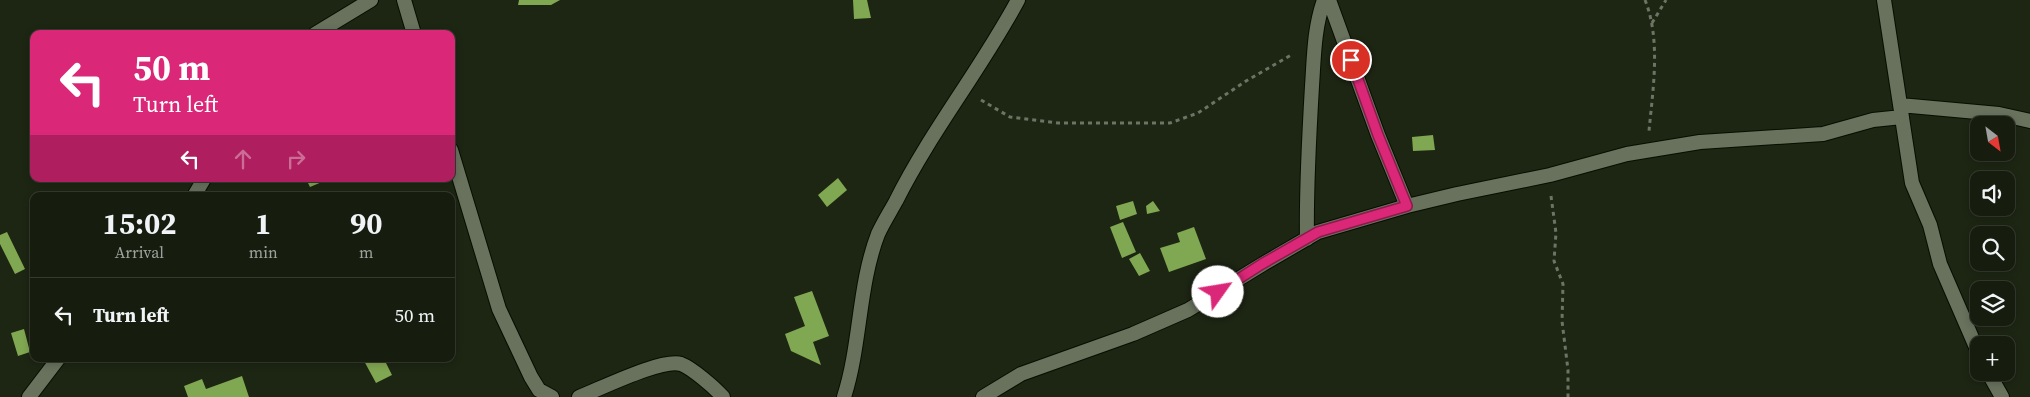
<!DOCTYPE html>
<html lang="en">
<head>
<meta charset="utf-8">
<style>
	:root { --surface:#161c0e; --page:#1f2517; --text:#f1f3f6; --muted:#9ea19e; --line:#353a2e }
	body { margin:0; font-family:"Source Serif 4",serif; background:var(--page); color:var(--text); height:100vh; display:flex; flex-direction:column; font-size:19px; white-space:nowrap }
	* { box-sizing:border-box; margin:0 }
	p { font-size:16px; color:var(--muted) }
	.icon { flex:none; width:28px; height:28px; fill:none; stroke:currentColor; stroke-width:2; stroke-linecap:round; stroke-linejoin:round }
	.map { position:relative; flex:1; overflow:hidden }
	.details { position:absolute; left:30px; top:192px; width:425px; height:170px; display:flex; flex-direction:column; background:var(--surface); border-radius:10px; box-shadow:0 2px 8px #0003,0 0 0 1px var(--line) }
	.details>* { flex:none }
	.hud { position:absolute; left:30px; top:30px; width:425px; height:152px; border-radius:10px; box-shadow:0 2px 8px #0003,0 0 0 1px var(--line); background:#db2777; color:#fff; overflow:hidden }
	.needle { width:32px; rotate:149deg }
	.buttons { position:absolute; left:1970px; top:116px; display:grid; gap:10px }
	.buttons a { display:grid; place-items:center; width:45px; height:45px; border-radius:10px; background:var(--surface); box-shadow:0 2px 8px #0003,0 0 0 1px var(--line); font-size:25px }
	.pin { position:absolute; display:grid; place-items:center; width:42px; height:42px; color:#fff; margin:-21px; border:2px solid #fff; border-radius:50%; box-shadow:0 1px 5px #0007 }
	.me { position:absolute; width:55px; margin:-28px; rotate:58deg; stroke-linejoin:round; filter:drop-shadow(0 0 4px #0008) }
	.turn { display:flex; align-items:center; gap:18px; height:105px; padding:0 20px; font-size:22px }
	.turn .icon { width:65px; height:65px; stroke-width:2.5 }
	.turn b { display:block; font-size:35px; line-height:42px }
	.lanes { display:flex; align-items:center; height:48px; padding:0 20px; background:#0003; justify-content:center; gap:25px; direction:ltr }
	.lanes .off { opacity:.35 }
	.eta { display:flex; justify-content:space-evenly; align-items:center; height:85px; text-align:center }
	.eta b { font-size:30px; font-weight:700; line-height:35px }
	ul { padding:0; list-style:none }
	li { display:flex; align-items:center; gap:15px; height:75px; padding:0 20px; border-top:1px solid var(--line) }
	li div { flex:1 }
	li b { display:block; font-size:19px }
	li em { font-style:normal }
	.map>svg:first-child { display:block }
	.building { fill:#80a751 }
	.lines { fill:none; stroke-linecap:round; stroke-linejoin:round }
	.minor-casing { stroke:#070e01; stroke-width:16 }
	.path { stroke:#6d7465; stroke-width:3; stroke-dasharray:4 4; stroke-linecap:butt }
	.minor { stroke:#68725d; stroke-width:14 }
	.route-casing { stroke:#8e194d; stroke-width:12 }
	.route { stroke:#db2777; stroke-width:9 }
</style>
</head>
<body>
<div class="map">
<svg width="2030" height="397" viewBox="0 0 2030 397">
	<rect width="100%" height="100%" fill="#1d2513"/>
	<path class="building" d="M519 0H560L551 5H518Z
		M853 0H867L871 18 854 19Z
		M1433 135 1435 150 1413 151 1412 137Z
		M838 178 847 190 827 207 818 195Z
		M306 179H329L310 187Z
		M1133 201 1137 214 1120 220 1116 206Z
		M1153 201 1160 211 1147 214 1146 206Z
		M1123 222 1136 252 1122 258 1110 227Z
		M1194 227 1206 259 1169 272 1160 248 1180 242 1177 233Z
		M7 232 25 269 15 274 0 244V235Z
		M1140 253 1150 271 1139 276 1129 259Z
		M812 291 829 336 813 342 821 365 791 351 785 334 805 326 794 297Z
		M24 329 30 352 18 356 11 333Z
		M363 359H384L392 375 376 383Z
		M242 376 249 397H188L184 386 202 379 206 389Z"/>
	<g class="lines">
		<g class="minor-casing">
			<path id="minor" d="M404 0 414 34
				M1329 0 1378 135 1407 206
				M1884 0 1912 183 1930 225 1940 264 1979 354
				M315 34 371 0
				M1900 105 1999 114 2030 121
				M451 150 499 309 531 377 539 390 552 397
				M194 196 204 179
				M1307 239C1306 188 1309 137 1312 86 1314 57 1314 28 1324 0
				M1988 372 2002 397
				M29 397 58 359
				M579 397C600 389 662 358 681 364 692 368 715 388 723 397
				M844 397C861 344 858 286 878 234 883 223 890 212 896 201 931 131 981 69 1018 0
				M983 397 1021 374 1133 334 1188 310 1263 264 1318 232 1407 206 1457 194 1550 175 1627 154 1700 142 1823 134 1873 120 1902 117"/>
		</g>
		<path class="path" d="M1645 0C1661 40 1653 88 1649 131
			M1652 23 1666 0
			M981 100 1010 117 1058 123H1170L1198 113 1246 81 1293 54
			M1551 196 1556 233 1554 261 1563 284 1562 321 1568 370V397"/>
		<use href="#minor" class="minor"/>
	</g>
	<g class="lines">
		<g class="route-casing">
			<path id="route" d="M1218 292 1262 264 1318 232 1407 206 1378 135 1351 60"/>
		</g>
		<use href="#route" class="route"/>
	</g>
</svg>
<div class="buttons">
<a><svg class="needle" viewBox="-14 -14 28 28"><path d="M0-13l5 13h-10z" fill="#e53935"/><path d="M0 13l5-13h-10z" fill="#9ea19e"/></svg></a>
<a><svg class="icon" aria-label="sound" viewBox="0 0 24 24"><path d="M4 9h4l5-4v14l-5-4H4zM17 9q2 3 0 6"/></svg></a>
<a><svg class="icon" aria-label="search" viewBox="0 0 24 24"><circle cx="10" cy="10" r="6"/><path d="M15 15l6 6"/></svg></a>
<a><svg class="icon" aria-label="layers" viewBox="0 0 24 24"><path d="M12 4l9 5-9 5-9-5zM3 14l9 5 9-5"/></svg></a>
<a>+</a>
</div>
<div class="pin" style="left:1351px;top:60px;background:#d93025"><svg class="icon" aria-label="arrive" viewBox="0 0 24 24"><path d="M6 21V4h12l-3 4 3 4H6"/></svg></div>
<svg class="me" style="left:1218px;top:292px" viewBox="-20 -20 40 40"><circle r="19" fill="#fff"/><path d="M0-13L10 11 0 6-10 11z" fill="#db2777"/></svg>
<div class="hud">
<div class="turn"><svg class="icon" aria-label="left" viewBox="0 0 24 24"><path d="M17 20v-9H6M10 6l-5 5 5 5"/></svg><div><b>50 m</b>Turn left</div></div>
<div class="lanes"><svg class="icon" aria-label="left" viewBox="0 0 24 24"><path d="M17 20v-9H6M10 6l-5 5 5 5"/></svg><svg class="icon off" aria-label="ahead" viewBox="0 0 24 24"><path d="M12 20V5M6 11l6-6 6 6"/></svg><svg class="icon off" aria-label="right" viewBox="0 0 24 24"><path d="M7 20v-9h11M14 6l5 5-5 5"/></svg></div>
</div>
<section class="details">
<div class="eta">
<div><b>15:02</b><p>Arrival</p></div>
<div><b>1</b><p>min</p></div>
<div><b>90</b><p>m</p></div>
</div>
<ul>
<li><svg class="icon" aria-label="left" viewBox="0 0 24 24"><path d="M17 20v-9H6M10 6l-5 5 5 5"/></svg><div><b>Turn left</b></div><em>50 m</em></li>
</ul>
</section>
</div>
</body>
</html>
